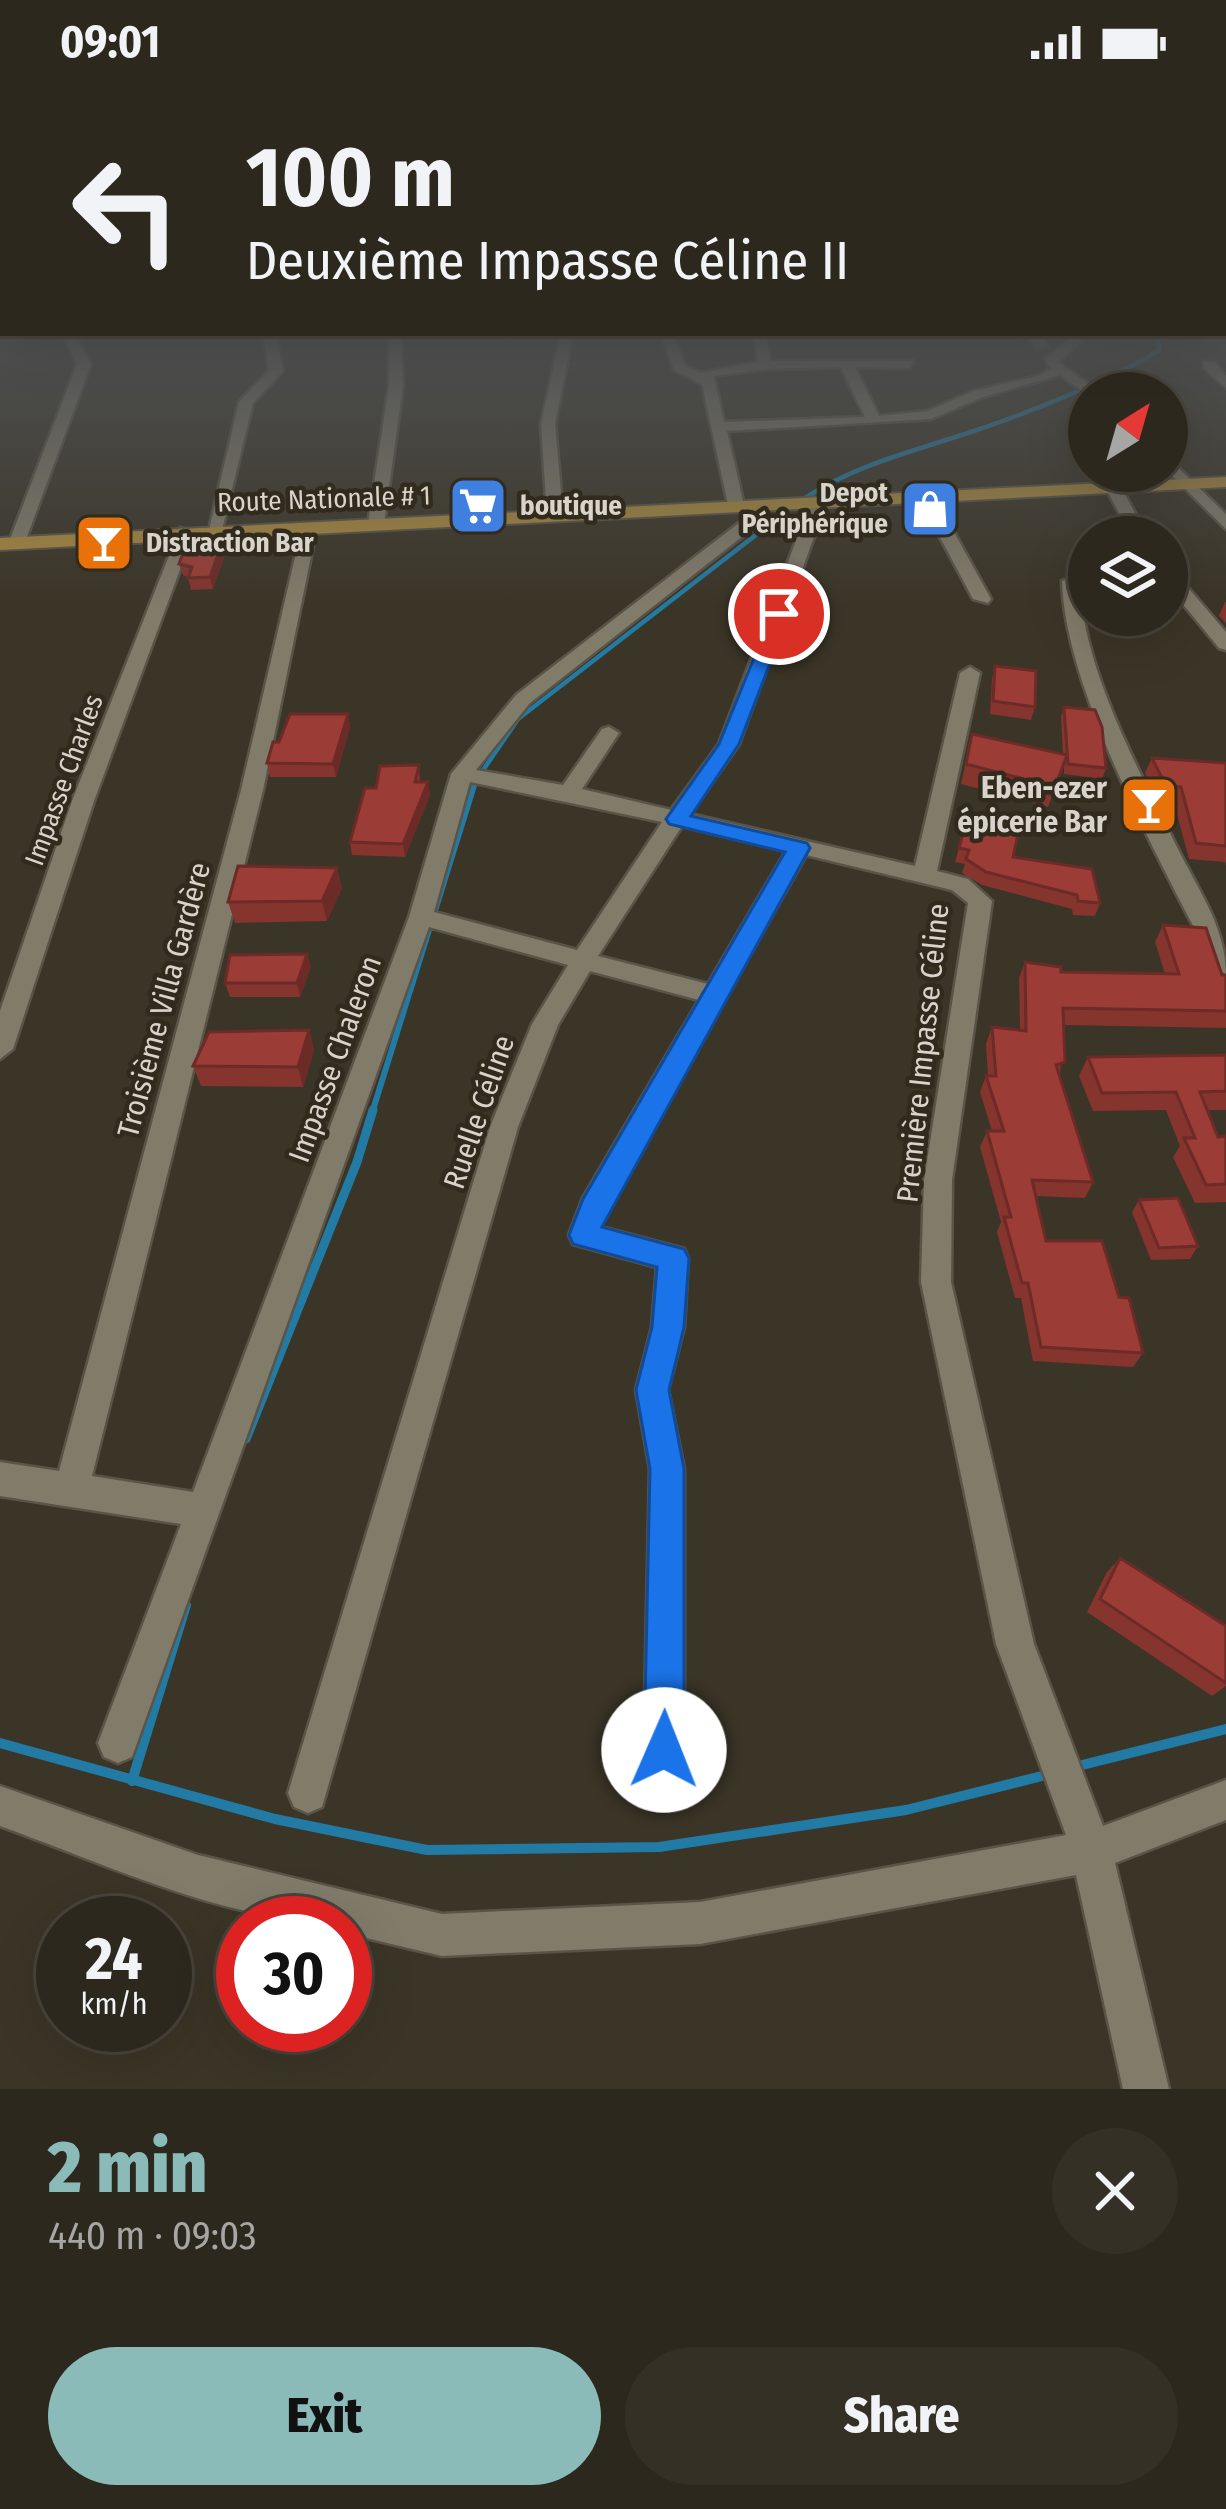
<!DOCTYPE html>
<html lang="en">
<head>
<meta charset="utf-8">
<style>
	:root { --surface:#2c281d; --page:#343026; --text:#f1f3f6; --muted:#a6a6a4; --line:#48443b; --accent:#8bbbb9 }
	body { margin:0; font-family:"Fira Sans Condensed",sans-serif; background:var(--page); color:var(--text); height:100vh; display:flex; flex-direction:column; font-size:45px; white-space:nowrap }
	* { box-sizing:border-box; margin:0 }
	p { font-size:39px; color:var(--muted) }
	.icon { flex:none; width:66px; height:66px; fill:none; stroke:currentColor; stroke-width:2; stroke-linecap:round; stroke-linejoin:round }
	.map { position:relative; height:2005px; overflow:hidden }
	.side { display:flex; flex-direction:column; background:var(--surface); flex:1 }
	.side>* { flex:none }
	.guide { position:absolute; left:0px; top:0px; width:1227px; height:252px; box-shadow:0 12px 48px #0002,0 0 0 3px var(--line); background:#2c281d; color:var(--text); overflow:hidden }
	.needle { width:78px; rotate:37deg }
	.tools { position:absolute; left:1068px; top:288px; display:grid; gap:24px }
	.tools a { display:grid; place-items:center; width:120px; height:120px; border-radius:50%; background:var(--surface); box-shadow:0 12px 48px #0002,0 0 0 3px var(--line); font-size:60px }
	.speed { position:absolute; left:36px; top:1812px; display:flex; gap:24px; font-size:60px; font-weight:700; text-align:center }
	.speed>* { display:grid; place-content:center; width:156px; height:156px; border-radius:50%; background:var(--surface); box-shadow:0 12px 48px #0002,0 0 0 3px var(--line); line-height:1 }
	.speed small { font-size:30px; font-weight:400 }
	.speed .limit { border:18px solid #d22; background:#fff; color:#111 }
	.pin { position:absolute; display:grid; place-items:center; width:102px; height:102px; color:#fff; margin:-51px; border:6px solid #fff; border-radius:50%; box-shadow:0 3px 12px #0007 }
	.me { position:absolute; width:132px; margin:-66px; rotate:1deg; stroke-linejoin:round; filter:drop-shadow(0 0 9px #0008) }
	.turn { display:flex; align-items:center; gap:42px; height:252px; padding:0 48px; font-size:54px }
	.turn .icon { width:156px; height:156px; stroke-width:2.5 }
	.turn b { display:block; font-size:84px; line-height:102px }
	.round { display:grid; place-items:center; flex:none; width:126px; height:126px; border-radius:63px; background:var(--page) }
	.headline { display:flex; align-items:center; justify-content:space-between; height:204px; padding:0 48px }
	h1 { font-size:72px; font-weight:800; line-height:90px; color:var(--accent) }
	.action { display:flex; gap:24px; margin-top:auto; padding:24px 48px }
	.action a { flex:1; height:138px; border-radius:72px; background:var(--accent); color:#111; font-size:48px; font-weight:800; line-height:138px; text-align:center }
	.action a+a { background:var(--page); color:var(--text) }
	.status { display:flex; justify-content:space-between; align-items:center; height:84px; padding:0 60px; background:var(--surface); direction:ltr }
	.status svg { height:33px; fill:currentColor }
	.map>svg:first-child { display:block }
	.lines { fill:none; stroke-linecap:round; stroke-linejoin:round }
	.stream-far3 { stroke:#227ba4; stroke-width:4.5 }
	.stream-far2 { stroke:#227ba4; stroke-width:6 }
	.stream-far1 { stroke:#227ba4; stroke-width:9 }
	.stream { stroke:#227ba4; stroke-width:10 }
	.minor-casing { stroke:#595447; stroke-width:5 }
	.major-casing { stroke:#595447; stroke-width:4 }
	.minor { fill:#817b6a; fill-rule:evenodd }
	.major { fill:#a9883e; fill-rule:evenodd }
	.wall { fill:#85342e }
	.shaded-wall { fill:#6c2b26 }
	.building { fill:#9b3d36; stroke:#6c2b26; stroke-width:3 }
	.route { fill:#1a73e8; stroke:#114b97; stroke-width:3 }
	.labels { text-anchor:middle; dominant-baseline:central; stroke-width:9; stroke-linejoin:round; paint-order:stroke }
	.far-poi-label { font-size:27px; font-weight:bold; fill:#d8d4cb; stroke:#312b1d; text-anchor:start }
	.far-street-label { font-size:27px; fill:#d8d4cb; stroke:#312b1d }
	.poi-label { font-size:30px; font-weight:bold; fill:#d8d4cb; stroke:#312b1d; text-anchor:end }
	.street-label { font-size:30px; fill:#d8d4cb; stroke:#312b1d }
</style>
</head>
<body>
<div class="status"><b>09:01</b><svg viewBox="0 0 49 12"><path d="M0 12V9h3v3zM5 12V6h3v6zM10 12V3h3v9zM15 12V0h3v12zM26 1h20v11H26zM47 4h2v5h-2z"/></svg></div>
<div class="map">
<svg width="1226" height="2005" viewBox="0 0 1226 2005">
	<rect width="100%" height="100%" fill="#3b3527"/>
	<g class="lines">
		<path class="stream-far3" d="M805 414C855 381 914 367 971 348 1036 326 1100 301 1160 266L1156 249
			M475 698 518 635 788 426"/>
		<path class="stream-far2" d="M372 1029 476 695"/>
		<path class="stream-far1" d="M246 1355 357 1078 373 1026"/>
		<path class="stream" d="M0 1659 275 1735 427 1766 659 1763 906 1726 1050 1690
			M1070 1684 1226 1645
			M132 1697 186 1521"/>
		<g class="minor-casing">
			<path id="minor" d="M62 249H74L91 280 25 458 17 463 9 458 77 280Z
				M263 249H275L283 287 253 319 222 446 208 450 239 318 269 286Z
				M389 249H401L403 301 384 440 376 445 368 440 389 301Z
				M561 249H573L555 340 563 431 555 436 547 431 541 340Z
				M661 249H673L685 281 700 289 758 278 753 249H765L771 277H914L909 284 855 283 879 332 928 327 973 307 1038 292 1051 285 1045 275 1077 249H1091L1058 278 1101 309 1089 312 1060 291 983 313 931 335 727 347 744 421 736 426 728 421 702 300 674 286ZM841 283 865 333 724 338 714 292 765 285Z
				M1025 249H1038L1049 262 1037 265Z
				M1204 278H1214L1226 292V304L1204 284Z
				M1167 373 1226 430V445L1167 387Z
				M1113 398 1121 403 1148 453H1132L1105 403Z
				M920 409 934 412 991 515 988 519 973 515 918 412Z
				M819 412 827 417 739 660 690 730 915 782 960 589 970 583 980 589 937 787 968 795 992 817 952 1096 951 1198 1034 1560 1103 1742 1226 1696V1736L1115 1779 1169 2005H1123L1076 1791 700 1860 442 1872 345 1849V1839C227 1839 109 1781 0 1742V1702L198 1771 442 1830 700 1818 1066 1751 996 1560 921 1198 924 1096 968 819 952 806 806 771 607 1125 601 1143 684 1165 688 1174 684 1243 668 1306 684 1385V1666L678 1680 664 1686 650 1680 644 1666 650 1385 636 1306 652 1243 657 1183 573 1160 569 1151 583 1114 699 916 590 887 558 941 518 1043 322 1723 308 1729 294 1723 288 1709 490 1043 532 940 568 881 429 843 132 1673 118 1679 104 1673 98 1659 181 1440 0 1412V1378L59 1387 241 706 303 439 317 443 263 706 92 1392 193 1408 409 833 451 690 516 611 744 435 753 417H765L757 441 530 619 476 686 563 701 602 645 609 643 619 649 582 705 671 726 719 660 811 417ZM470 698 662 738 577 866 434 828ZM682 742 786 767 708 900 598 872Z
				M180 444 194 448 94 717 13 965 0 975V927L72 717Z
				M1167 485 1173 486 1226 548V566L1219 564 1167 501Z
				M1089 489V499L1080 501C1084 589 1142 692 1181 771 1201 810 1226 846 1226 891L1214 882C1162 781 1065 607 1062 497Z"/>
		</g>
		<g class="major-casing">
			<path id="major" d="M1226 393V403L0 466V454Z"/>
		</g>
		<use href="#minor" class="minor"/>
		<use href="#major" class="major"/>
	</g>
	<path class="wall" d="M211 463 224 474 213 505 191 506 188 493 183 491 179 480Z
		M1225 518H1226V539L1219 532Z
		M995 582 1035 623 1031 636 990 630 992 595Z
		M1064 623 1106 684 1102 695 1064 690V681L1048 723 961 700 972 650 1063 670 1061 633Z
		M348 630 350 643 336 693H270L267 679 279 658Z
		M1152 674 1226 679V782L1225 778 1189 775 1174 719 1159 718 1145 689Z
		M419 681 420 698 430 711 405 773 352 771 350 758 376 704Z
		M966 738 1013 773 1100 819 1095 832 1073 831 1072 825 982 801 962 789 965 780 955 778Z
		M337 784 342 804 327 837 235 839 228 818Z
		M1163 841 1222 891H1226V944L1064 941 1060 991 1093 1098 1085 1114 1036 1112 1046 1157 1119 1213 1143 1269 1133 1283 1033 1277 1021 1214H1015L997 1148 1001 1138 980 1063 987 1047H992L980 1008 986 992H988L986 960 992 943 1020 946 1019 894 1025 878 1061 888 1165 890 1155 858Z
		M307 870 311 883 300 913H230L225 899Z
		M309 946 314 966 303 1003 201 1002 193 982Z
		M1226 971V1026H1208L1218 1053 1226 1052V1118L1195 1119 1173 1073 1180 1062 1166 1026 1093 1027 1079 992 1088 973Z
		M1139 1116 1198 1162 1190 1175 1151 1176 1132 1128Z
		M1120 1474 1226 1542V1602L1212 1612 1087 1528 1107 1488Z"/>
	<path class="shaded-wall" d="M221 462 224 474 213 505 210 493Z
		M348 630 350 643 336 693 333 680Z
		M428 698 430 711 405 773 403 760Z
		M337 784 342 804 327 837 322 817Z
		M307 870 311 883 300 913 297 899Z
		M309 946 314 966 303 1003 298 983Z"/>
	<path class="building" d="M190 450H208L204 463 221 462 210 493 188 494 192 483 179 480Z
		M995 582 1036 587 1035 623 993 617Z
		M1064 623 1095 626 1102 643 1106 684 1068 680Z
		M290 630H348L333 680 267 679 273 658H279Z
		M972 650 1067 671 1055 703 966 680Z
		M1152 674 1226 679V762L1196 759 1181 703 1166 702Z
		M419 681 415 698H428L403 760 350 758 365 704H376L380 682Z
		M966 738 1018 750 1013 773 1092 785 1100 819 1078 817 1077 811 986 788 966 775 969 766 959 764Z
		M238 782 337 784 322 817 228 818Z
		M1163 841 1206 844 1222 891H1226V927L1063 924 1065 978 1056 981 1093 1098 1032 1096 1046 1157H1102L1119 1213 1129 1214 1143 1269 1041 1263 1028 1199H1022L1004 1133H1011L987 1047H1004L986 992H996L992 943 1026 947 1025 878 1061 883V888L1179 890Z
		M307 870 297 899H225L230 871Z
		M309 946 298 983 193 982 209 948Z
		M1226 971V1007L1200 1008 1218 1053 1226 1052V1100L1206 1101 1184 1054H1195L1176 1008 1102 1009 1088 973Z
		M1178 1114 1198 1162 1159 1164 1139 1116Z
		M1120 1474 1226 1542V1599L1100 1515Z"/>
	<linearGradient id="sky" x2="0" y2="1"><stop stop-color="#201d15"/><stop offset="0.46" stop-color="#4f5152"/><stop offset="1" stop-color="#4f5152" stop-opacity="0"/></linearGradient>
	<rect width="1226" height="523" fill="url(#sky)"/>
	<path class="route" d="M773 527 789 530 739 660 691 732 807 759 810 764 602 1143 684 1165 689 1174 684 1243 669 1306 684 1385V1666L678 1680 664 1686 650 1680 644 1666 650 1385 636 1306 652 1243 657 1183 573 1160 569 1151 583 1115 785 768 669 740 666 735 719 660Z"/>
	<defs>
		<g id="supermarket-square" transform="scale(3)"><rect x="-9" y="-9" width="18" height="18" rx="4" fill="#3f7fe0" stroke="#312b1d"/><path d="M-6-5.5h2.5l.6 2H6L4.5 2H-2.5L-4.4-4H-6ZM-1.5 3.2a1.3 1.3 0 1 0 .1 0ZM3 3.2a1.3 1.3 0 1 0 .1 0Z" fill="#fff"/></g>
		<g id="shop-square" transform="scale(3)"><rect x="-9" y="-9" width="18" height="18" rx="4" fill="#3f7fe0" stroke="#312b1d"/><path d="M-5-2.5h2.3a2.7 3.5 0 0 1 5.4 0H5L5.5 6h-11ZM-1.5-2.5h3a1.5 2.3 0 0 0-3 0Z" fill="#fff"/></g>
		<g id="bar-square" transform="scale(3)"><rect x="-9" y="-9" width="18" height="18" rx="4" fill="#e8710a" stroke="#312b1d"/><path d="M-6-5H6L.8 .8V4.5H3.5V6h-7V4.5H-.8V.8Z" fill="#fff"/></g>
	</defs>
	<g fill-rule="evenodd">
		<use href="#supermarket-square" x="478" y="422"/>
		<use href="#shop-square" x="930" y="425"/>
		<use href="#bar-square" x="104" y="459"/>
		<use href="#bar-square" x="1149" y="721"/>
	</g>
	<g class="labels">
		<g class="far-poi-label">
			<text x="888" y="409" text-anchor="end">Depot<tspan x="888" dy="31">Périphérique</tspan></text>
			<text x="520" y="422">boutique</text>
			<text x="146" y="459">Distraction Bar</text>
		</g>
		<g class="far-street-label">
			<text transform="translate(324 415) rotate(-2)">Route Nationale # 1</text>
			<text transform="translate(64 696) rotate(-70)">Impasse Charles</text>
		</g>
		<g class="poi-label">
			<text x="1107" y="704">Eben-ezer<tspan x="1107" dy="34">épicerie Bar</tspan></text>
		</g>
		<g class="street-label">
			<text transform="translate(164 916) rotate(-75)">Troisième Villa Gardère</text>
			<text transform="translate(923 969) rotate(-84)">Première Impasse Céline</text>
			<text transform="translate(335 975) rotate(-70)">Impasse Chaleron</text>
			<text transform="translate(479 1028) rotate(-71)">Ruelle Céline</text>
		</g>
	</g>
</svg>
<div class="tools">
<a><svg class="needle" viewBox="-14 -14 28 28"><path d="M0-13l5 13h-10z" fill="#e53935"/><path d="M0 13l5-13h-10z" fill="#a6a6a4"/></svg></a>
<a><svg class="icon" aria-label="layers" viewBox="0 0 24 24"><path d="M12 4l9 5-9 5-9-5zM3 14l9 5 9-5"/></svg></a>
</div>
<div class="speed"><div>24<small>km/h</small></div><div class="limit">30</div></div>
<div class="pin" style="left:779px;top:530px;background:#d93025"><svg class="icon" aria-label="arrive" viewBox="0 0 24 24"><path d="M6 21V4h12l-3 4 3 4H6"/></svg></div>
<svg class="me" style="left:664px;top:1666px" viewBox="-20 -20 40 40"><circle r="19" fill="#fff"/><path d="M0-13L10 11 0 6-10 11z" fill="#1a73e8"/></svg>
<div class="guide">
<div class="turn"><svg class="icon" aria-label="left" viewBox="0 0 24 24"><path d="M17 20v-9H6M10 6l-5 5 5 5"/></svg><div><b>100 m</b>Deuxième Impasse Céline II</div></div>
</div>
</div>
<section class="side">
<div class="headline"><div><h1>2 min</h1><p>440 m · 09:03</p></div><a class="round"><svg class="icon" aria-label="close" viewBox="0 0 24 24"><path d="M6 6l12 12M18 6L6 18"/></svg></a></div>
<div class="action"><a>Exit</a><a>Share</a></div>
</section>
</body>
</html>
